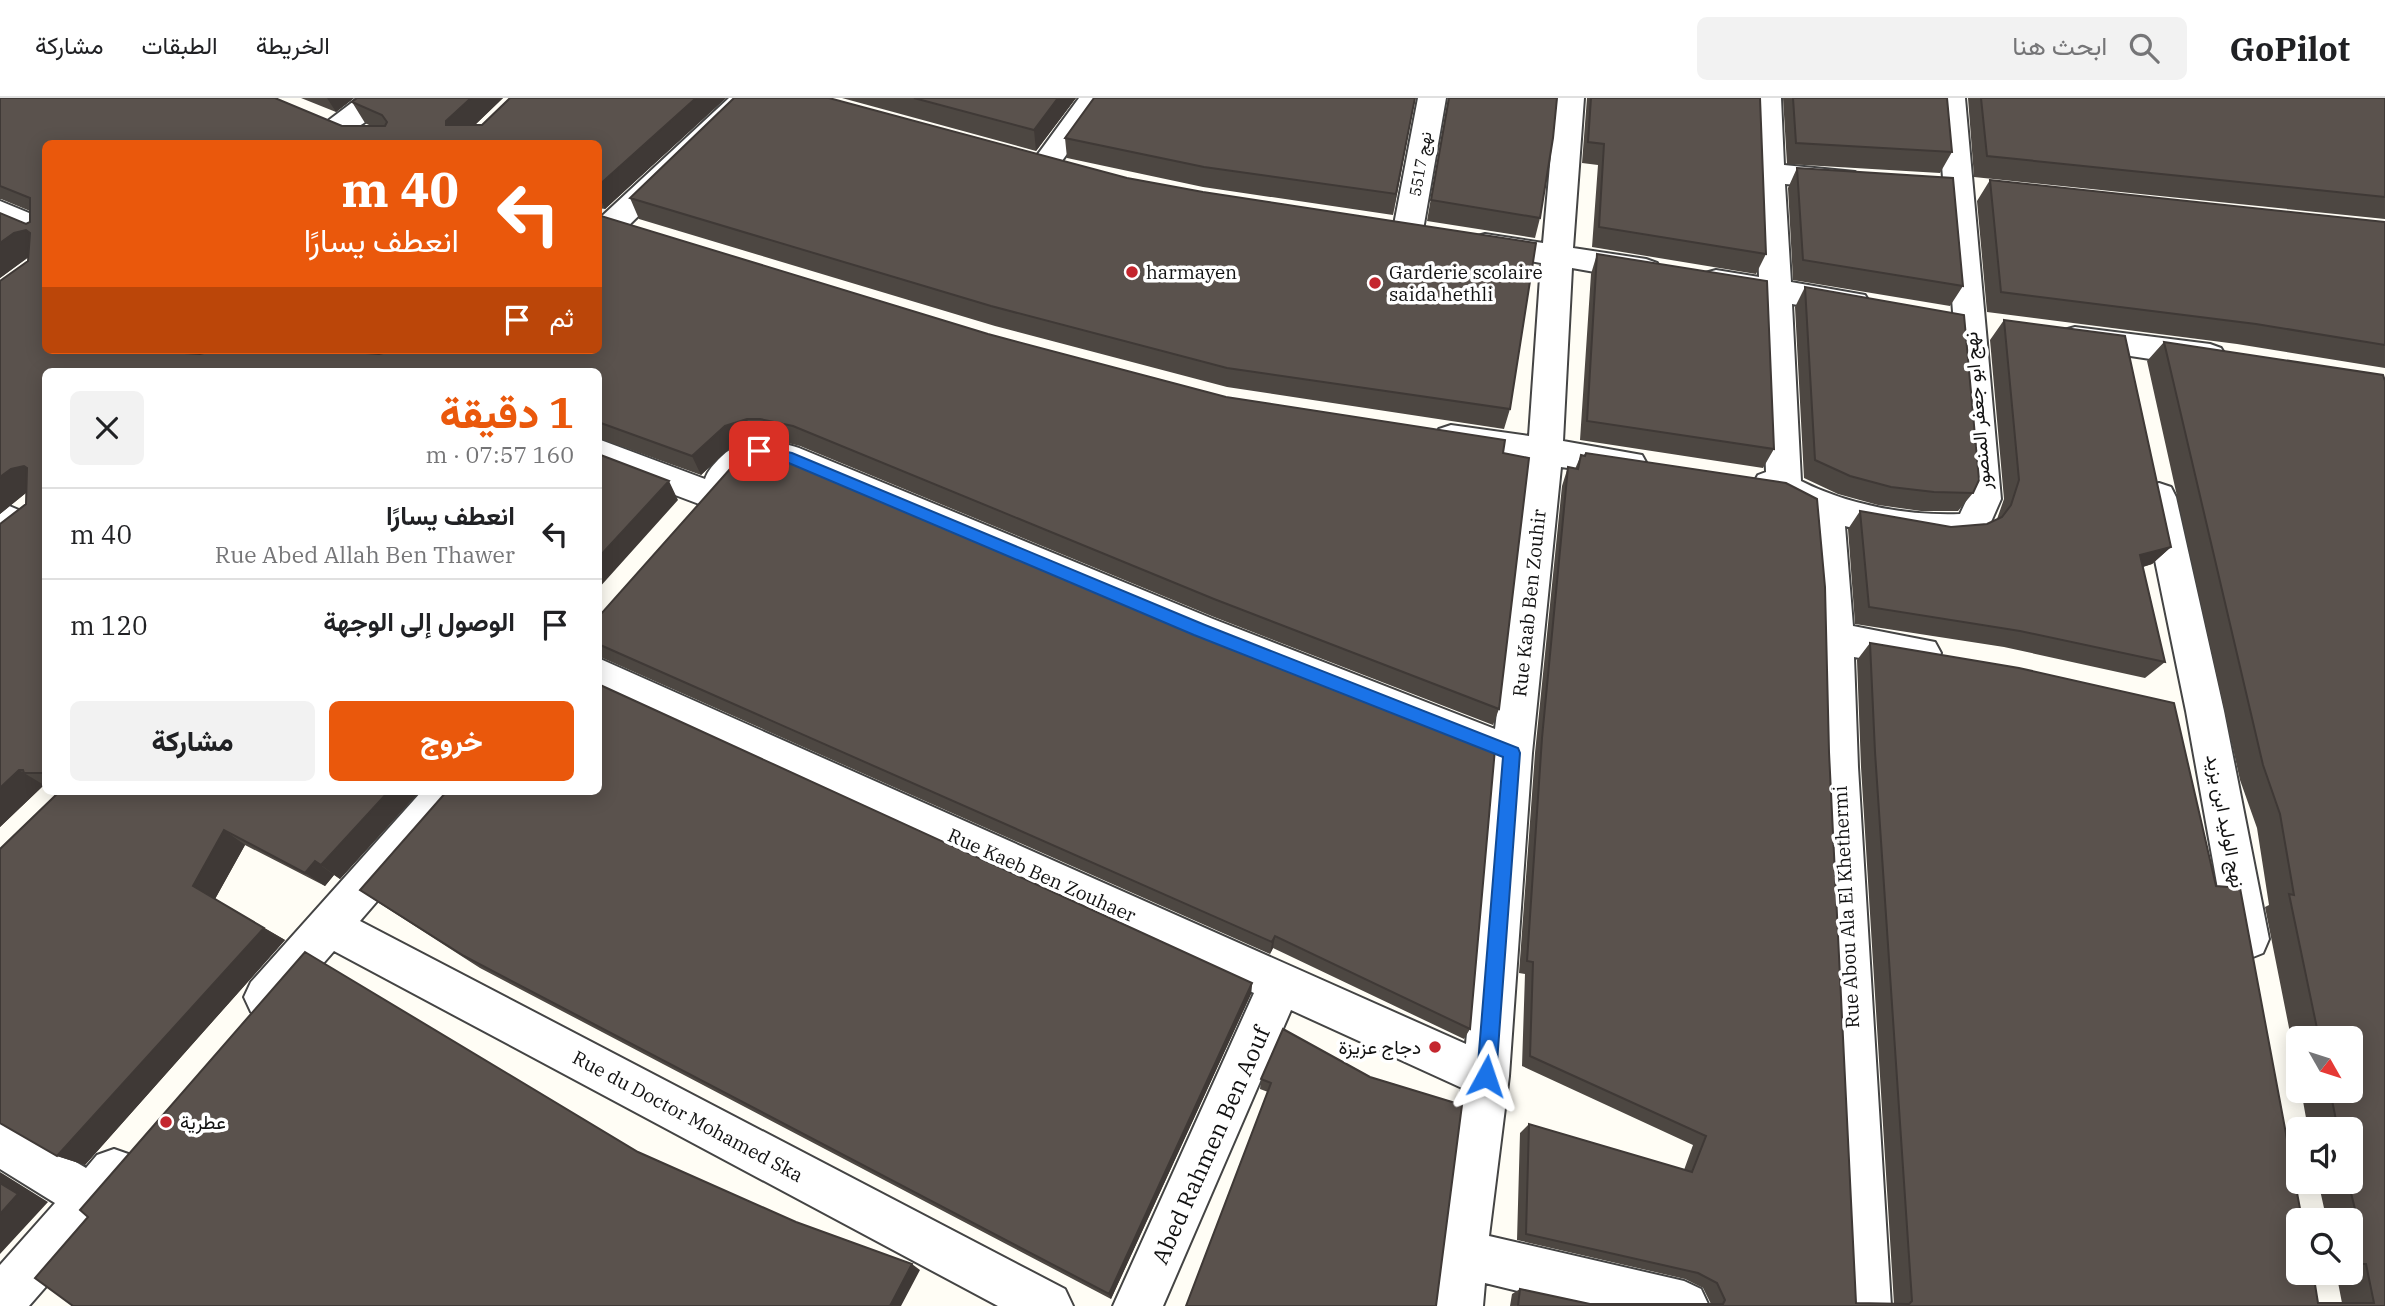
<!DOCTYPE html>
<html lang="ar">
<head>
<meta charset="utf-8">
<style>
	:root { --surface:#fff; --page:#f2f2f2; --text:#202124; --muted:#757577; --line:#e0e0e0; --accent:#ea580c }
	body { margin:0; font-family:"IBM Plex Serif",Vazirmatn,serif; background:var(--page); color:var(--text); direction:rtl; height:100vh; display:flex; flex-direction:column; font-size:26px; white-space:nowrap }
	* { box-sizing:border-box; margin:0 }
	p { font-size:23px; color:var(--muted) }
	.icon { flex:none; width:38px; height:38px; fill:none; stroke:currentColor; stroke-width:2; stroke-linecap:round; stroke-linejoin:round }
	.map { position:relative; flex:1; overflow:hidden; direction:ltr }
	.details { position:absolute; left:42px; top:270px; width:560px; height:427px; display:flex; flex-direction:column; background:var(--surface); border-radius:10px; box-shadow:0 4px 18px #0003; direction:rtl }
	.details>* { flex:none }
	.top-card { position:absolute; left:42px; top:42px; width:560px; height:214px; border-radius:10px; box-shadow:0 4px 18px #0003; direction:rtl; background:#ea580c; color:#fff; overflow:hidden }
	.needle { width:46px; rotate:129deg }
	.tools { position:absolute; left:2286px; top:928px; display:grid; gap:14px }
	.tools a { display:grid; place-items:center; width:77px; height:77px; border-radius:10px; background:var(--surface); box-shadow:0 4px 18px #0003; font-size:35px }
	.pin { position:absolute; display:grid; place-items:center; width:60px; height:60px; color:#fff; margin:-30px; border-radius:14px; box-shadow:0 4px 10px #0006 }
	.me { position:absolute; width:77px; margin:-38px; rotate:5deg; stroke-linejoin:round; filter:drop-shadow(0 0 5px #0008) }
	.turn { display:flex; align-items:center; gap:24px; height:147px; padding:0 28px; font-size:32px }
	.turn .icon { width:91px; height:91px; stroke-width:2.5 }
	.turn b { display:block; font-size:49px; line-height:60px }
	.then { display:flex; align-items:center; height:66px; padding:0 28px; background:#0003; gap:14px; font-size:26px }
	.round { display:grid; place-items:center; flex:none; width:74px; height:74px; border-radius:10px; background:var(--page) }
	.overview { display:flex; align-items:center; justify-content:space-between; height:119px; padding:0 28px }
	h1 { font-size:42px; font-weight:800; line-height:52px; color:var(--accent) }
	.cta { display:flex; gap:14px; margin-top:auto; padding:14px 28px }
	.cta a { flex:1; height:80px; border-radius:10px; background:var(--accent); color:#fff; font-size:28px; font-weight:800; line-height:80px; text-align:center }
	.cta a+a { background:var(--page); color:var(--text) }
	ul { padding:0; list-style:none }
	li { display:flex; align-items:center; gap:21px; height:91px; padding:0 28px; border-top:2px solid var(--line) }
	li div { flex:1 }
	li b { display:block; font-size:26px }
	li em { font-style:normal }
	header { display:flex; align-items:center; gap:42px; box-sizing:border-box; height:98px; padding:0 35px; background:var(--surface); border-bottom:2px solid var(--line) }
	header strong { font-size:33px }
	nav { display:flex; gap:38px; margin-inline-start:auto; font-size:24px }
	.search { width:490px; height:63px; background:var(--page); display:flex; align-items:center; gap:18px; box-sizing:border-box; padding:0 24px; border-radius:10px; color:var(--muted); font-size:26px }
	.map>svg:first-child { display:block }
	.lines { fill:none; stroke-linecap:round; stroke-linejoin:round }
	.street-casing { stroke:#444; stroke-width:4 }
	.street { fill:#fff; fill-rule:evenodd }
	.wall { fill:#4d4742 }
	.shaded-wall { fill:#3f3936 }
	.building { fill:#5a524d; stroke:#3f3936; stroke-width:2 }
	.route { fill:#1a73e8; stroke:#114b97; stroke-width:2 }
	.poi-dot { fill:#c4262e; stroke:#fff; stroke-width:2.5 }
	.labels { text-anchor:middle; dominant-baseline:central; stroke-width:7; stroke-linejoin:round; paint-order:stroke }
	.far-street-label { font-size:16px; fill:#111; stroke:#fff }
	.poi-label { font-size:19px; fill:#111; stroke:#fff; text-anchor:start }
	.street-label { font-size:19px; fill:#111; stroke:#fff }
	.near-street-label { font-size:23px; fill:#111; stroke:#fff }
</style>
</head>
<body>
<header>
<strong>GoPilot</strong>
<div class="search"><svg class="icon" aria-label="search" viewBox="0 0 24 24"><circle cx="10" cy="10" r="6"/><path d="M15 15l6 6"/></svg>ابحث هنا</div>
<nav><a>الخريطة</a><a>الطبقات</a><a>مشاركة</a></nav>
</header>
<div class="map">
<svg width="2385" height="1208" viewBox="0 0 2385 1208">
	<rect width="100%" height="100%" fill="#fffdf5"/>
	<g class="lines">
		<g class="street-casing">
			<path id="street" d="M358 0H390C378 17 350 40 329 34L325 28 329 22Z
				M729 0H759L623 133 612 136 601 133 598 128 601 119Z
				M1079 0H1107L1054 74 1044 76 1034 74 1030 67Z
				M1418 0H1446L1423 132 1419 139 1408 142 1397 139 1393 132Z
				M1556 0H1584L1573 150 1646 161 1657 165 1661 172 1657 179 1646 183 1572 170 1563 343 1642 357 1647 366 1642 375 1630 379 1561 369 1532 655 1509 978 1489 1138 1684 1183 1701 1191 1709 1208H1580L1485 1185 1483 1208H1433L1462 990 1291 912 1163 1208H1113L1254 895 598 594V560L1466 946 1491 665 1187 543 779 370 756 369 734 389 723 393 724 396 719 406 707 409 598 368V341L705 381C708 372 714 366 721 359 744 337 771 341 799 350L1213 521 1495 631 1527 364 1451 353 1439 349 1434 340 1439 331 1451 327 1529 338 1541 165 1474 153 1470 146 1474 139 1485 136 1543 145Z
				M1753 0H1781L1784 67 1855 74 1860 81 1855 88 1845 91 1785 86 1791 184 1865 197 1870 205 1865 213 1854 216 1792 206 1801 383C1848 407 1907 418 1960 416L1967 401 1937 0H1965L2001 401 1987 433C1953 457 1883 437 1845 428L1853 528 1935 544 1941 555 1935 566 1922 571 1854 559 1858 669 1891 1208H1841L1818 669 1815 506 1808 418 1758 395 1753 386 1758 377 1766 374 1760 201 1705 191 1700 183 1705 175 1716 172 1759 179Z
				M0 103 46 122V144L0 125Z
				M2075 229 2210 246 2221 250 2226 258 2221 266 2210 270 2064 248 2059 240 2064 232Z
				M2159 385 2171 389 2176 399 2224 613 2269 841 2263 855 2248 861 2233 855 2227 841 2186 613 2142 399 2147 389Z
				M0 404 28 416 34 426 28 436 16 440 0 434Z
				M422 693H467L461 706 360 823 1065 1191 1073 1208H998L334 853 281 914 266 920 251 914 244 899 251 884Z
				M0 1022 16 1029 86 1070 97 1057 114 1051 131 1057 137 1074 131 1091 29 1208H0V1167L55 1105 0 1071Z"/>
		</g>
		<use href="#street" class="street"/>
	</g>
	<path class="wall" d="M0 0 342 28H371L365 25 352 4 503 0 475 27H482L510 0H726L605 111 598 110V46L46 252H207L203 255 379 256 382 255 377 253 368 252H598L988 236 1226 299 1503 355 1499 611 1493 627 1214 519 800 348 768 340H755L733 347 701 377 598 340V273H46V688L44 687 0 729V426L26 406V395L0 416V183L28 163V159L0 180V115L26 126 30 124V113L1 101H0Z
		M301 0H354L336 14Z
		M842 0H1076L1036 53Z
		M1094 0H1415L1393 117 1203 89 1067 60 1065 40Z
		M1448 0H1557L1540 120 1535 140 1427 123Z
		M1587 0H1760L1766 156 1756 176 1592 149 1598 67 1582 65Z
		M1783 0H1947L1952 54 1940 75 1787 66Z
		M1968 0H2385V121L1974 79Z
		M1797 70 1963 188 1950 208 1793 182 1788 90Z
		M1990 82 2385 124V270L2237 246 1987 214 1977 103Z
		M630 100 1510 311 1504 331 1227 289 995 228 639 121Z
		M1597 156 1774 351 1763 370 1580 342 1591 176Z
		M1805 189 1973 395 1958 413H1921L1878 407 1838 396 1804 380 1795 209Z
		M2004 222 2171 449 2152 466 2143 469 2165 564 2145 580 2004 549 1855 526 1848 431 1860 413 1951 429 1987 426 1997 421 2004 401 1990 242Z
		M2164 244 2383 277 2385 1208H1510L1512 1196 1520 1191 1590 1206H1711L1703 1190 1685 1181 1517 1142 1520 1035 1529 1026 1684 1072 1693 1047 1522 968 1525 876 1519 875 1535 655 1562 388 1568 369 1575 371 1581 357H1584L1586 355 1829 654 1856 1205 1894 1206 1861 669 1857 562 1870 545 2216 788 2318 1205H2342L2336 1174H2350V1122H2313L2326 1119 2318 1083H2350V1031H2308L2301 992H2350V940H2298V975L2265 809 2269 807 2257 730 2240 682 2147 263Z
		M598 517 1470 931 1464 941 1273 850 1270 856 598 558Z
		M420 693 340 781 334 777 325 788 245 747 215 801 285 842 85 1067 57 1058 0 751Z
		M360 792 1252 885 1251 896 1111 1201 480 870 379 805Z
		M1370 979 1268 994 1260 991 1261 981Z"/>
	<path class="shaded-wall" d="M327 0H354L336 14Z
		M471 0H503L457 44 446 27V23Z
		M696 0H726L605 111 598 96V88Z
		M1058 0H1076L1036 53 1034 32Z
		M1415 0 1393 117 1396 96Z
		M26 132 45 152 33 156 0 180V145L14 135Z
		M172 252H207L193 263 171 254Z
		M747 321 755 340 733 347 701 377 692 358 725 328Z
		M24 368 45 386 33 389 0 416V379L11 371Z
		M669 383 678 402 598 491V460Z
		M2171 449 2152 466 2122 475 2140 457Z
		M19 672 44 687 0 729V690Z
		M389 693H420L340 781 321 767Z
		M224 732 245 747 215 801 193 788Z
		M315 763 334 777 325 788 305 775Z
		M264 830 285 842 85 1067 57 1058Z
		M1275 838 1273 850 1270 856 1272 844Z
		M1252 885 1251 896 1111 1201 1109 1196Z
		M0 1074 48 1104 0 1156Z
		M912 1166 920 1172 901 1208H890Z"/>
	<path class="building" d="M0 0H275L342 28H385L387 24 382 17 352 4 357 0H471L446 23V27H482L510 0H696L598 88V46H46V252H172L171 254 200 256 216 252H327L379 256 392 253 391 252H598V117L988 236 1226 299 1505 342 1503 355 1529 360 1499 611 1214 501 793 328 760 321H747L725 328 692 358 598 324V273H46V675H24L23 672H19L0 690V426L26 406 27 370 24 368 11 371 0 379V183L28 163 30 135 26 132 14 135 0 145V115L26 126 30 124V100L0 88Z
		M734 0H829L1127 80 1203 94 1536 145 1510 311 1227 270 991 208 630 100Z
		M914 0H1058L1034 32Z
		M1094 0H1415L1396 96 1204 69 1065 40Z
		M1449 0H1557L1553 40 1540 120 1431 102Z
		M1591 0H1760L1766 156 1599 129 1604 46 1588 44Z
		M1793 0H1947L1952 54 1796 45Z
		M1981 0H2385V99L1987 58Z
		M1797 70 1953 80 1963 188 1803 162Z
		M1990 82 2385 124V247L2256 226 2001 194Z
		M1597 156 1767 183 1774 351 1587 323Z
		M1805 189 1964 217 1979 382 1973 395 1934 394 1891 389 1850 378 1815 362Z
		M2004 222 2125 238 2171 449 2140 457 2165 564 2020 533 1869 509 1860 413 1951 429 1987 426 2002 419 2011 407 2019 382Z
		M2164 244 2383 277 2385 283V1208H1518L1520 1191 1590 1206H1723L1725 1202 1717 1185 1698 1175 1526 1136 1529 1026 1692 1074 1706 1038 1530 958 1533 864 1527 863 1542 640 1568 369 1578 371 1581 357 1585 358 1586 355 1786 385 1817 401 1825 489 1829 654 1856 1205 1909 1206 1912 1203 1875 654 1870 545 2019 570 2174 605 2216 788 2240 790 2301 1116 2304 1122H2298V1174H2313L2318 1205H2374L2366 1166H2350V1122H2329V1118H2353L2356 1115 2348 1083H2350V1031H2328V1025L2336 1022 2330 992H2350V940H2319L2289 796 2294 797 2280 716 2263 667Z
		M760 351 1186 528 1495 651 1470 931 1275 838 1272 844 598 546V517L601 516 746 353Z
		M598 356 669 383 598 460Z
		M598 586 1252 885 1109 1196 464 858 360 792 447 693H598Z
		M60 693H389L321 767 315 763 305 775 224 732 193 788 264 830 57 1058 0 1025V751Z
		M305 854 638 1054 796 1124 912 1166 890 1208H73L35 1180 88 1119 80 1112Z
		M1283 931 1370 979 1462 1007 1436 1208H1186L1271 985 1261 981Z
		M0 1085 18 1096 0 1116Z"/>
	<path class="route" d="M759 348 792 355 1205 527 1518 650 1520 655 1496 978 1493 984 1486 987 1480 984 1477 978 1503 659 1194 537 784 363 754 357V349Z"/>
	<g class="poi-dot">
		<circle cx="1132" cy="174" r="7"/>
		<circle cx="1375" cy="185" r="7"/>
		<circle cx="1435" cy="949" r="7"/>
		<circle cx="166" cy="1024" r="7"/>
	</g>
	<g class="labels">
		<g class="far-street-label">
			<text transform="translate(1420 66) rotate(-80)">نهج 5517</text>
		</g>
		<g class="poi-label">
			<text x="1146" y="174">harmayen</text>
			<text x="1389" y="174">Garderie scolaire<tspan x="1389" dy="22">saida hethli</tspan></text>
			<text x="1421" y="949" text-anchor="end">دجاج عزيزة</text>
			<text x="180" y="1024">عطرية</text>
		</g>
		<g class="street-label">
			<text transform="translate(1977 313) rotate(-95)">نهج ابو جعفر المنصور</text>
			<text transform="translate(1529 505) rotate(-84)">Rue Kaab Ben Zouhir</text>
			<text transform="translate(2226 723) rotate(79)">نهج الوليد ابن يزيد</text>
			<text transform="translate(1042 777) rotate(24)">Rue Kaeb Ben Zouhaer</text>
			<text transform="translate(1846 809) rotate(-93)">Rue Abou Ala El Khethermi</text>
			<text transform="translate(688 1018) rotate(28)">Rue du Doctor Mohamed Ska</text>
		</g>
		<g class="near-street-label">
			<text transform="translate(1210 1047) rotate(-66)">Abed Rahmen Ben Aouf</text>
		</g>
	</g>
</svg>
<div class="tools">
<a><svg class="needle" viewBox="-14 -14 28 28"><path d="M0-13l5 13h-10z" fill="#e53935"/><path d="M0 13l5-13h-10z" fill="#757577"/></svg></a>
<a><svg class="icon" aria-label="sound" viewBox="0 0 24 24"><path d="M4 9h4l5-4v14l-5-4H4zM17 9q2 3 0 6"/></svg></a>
<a><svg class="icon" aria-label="search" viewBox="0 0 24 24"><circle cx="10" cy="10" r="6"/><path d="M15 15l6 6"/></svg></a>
</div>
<div class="pin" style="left:759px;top:353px;background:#d93025"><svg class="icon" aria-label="arrive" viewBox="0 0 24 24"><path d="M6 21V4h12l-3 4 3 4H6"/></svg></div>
<svg class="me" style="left:1486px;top:978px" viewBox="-20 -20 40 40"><path d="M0-17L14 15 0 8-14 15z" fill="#1a73e8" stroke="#fff" stroke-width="4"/></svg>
<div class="top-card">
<div class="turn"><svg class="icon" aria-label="left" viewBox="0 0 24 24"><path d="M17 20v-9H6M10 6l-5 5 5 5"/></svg><div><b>40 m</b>انعطف يسارًا</div></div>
<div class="then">ثم<svg class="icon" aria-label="arrive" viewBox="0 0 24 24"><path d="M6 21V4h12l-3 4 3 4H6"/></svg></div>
</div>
<section class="details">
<div class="overview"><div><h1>1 دقيقة</h1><p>160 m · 07:57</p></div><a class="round"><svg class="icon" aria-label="close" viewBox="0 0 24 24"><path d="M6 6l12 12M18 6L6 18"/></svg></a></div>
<ul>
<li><svg class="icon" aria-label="left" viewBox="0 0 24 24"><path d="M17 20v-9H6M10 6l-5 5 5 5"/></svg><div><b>انعطف يسارًا</b><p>Rue Abed Allah Ben Thawer</p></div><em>40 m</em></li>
<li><svg class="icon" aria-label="arrive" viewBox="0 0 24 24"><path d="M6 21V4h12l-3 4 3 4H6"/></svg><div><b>الوصول إلى الوجهة</b></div><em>120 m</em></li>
</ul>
<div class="cta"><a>خروج</a><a>مشاركة</a></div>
</section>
</div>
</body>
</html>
